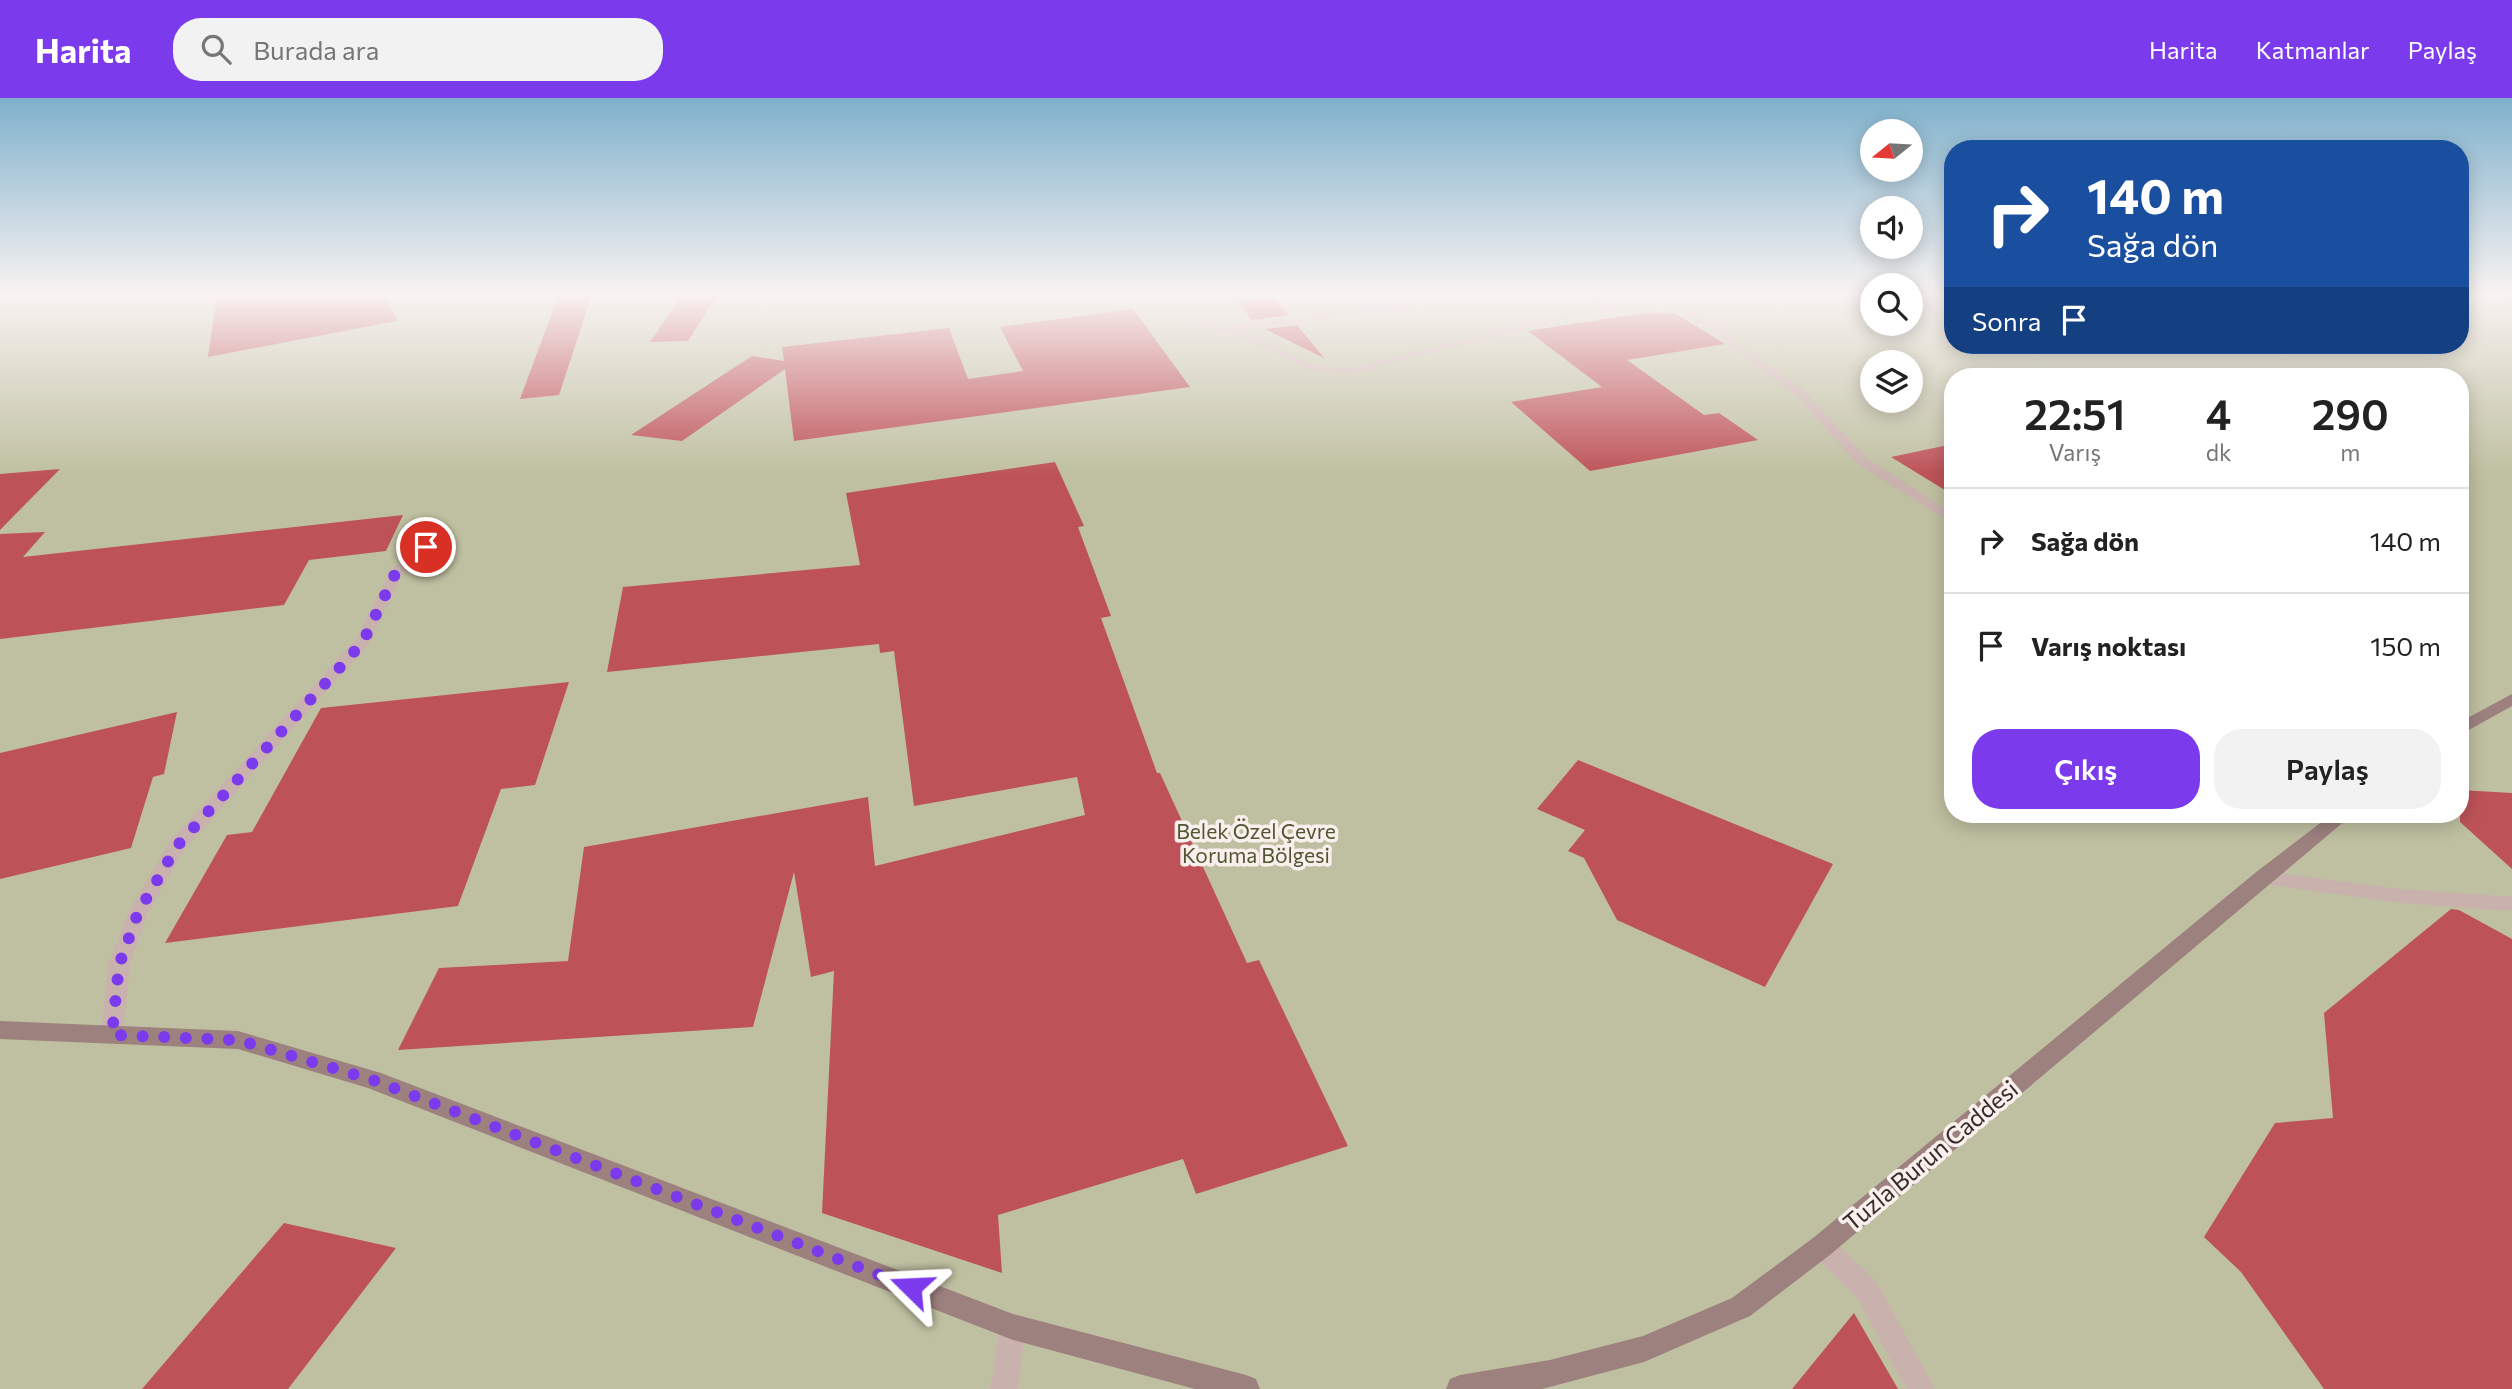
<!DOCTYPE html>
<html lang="tr">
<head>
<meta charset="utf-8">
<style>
	:root { --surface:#fff; --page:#f2f2f2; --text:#222; --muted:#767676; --line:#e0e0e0; --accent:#7c3aed }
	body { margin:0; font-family:Commissioner,sans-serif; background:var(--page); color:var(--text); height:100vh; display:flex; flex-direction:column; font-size:26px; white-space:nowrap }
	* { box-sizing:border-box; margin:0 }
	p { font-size:23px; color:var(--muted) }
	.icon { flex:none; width:38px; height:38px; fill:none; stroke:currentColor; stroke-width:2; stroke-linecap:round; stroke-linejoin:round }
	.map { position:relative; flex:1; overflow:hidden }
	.details { position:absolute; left:1944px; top:270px; width:525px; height:455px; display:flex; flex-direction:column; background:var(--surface); border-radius:28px; box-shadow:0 4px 18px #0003 }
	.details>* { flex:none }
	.banner { position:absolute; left:1944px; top:42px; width:525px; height:214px; border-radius:28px; box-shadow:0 4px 18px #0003; background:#1a4fa0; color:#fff; overflow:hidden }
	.needle { width:46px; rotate:252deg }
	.tools { position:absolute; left:1860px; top:21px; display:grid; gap:14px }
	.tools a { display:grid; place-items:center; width:63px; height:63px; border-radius:50%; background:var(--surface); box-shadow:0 4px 18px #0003; font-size:35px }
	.pin { position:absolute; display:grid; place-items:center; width:60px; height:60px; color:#fff; margin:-30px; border:4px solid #fff; border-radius:50%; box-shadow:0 2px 7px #0007 }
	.me { position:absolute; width:77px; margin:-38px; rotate:291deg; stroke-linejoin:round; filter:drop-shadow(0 0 5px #0008) }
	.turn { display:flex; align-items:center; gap:24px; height:147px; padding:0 28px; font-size:32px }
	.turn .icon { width:91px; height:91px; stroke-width:2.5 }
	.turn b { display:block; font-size:49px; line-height:60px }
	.then { display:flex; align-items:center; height:66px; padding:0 28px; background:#0003; gap:14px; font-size:26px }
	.eta { display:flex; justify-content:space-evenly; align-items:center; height:119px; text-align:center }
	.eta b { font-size:42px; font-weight:600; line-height:49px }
	.action { display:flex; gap:14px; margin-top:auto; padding:14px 28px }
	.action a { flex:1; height:80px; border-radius:28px; background:var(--accent); color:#fff; font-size:28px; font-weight:600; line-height:80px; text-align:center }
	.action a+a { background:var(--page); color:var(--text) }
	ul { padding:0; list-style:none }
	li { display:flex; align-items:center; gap:21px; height:105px; padding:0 28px; border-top:2px solid var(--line) }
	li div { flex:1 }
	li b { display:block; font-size:26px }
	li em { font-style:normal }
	header { display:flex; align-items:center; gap:42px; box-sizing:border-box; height:98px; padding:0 35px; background:var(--accent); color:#fff }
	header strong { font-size:33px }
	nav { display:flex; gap:38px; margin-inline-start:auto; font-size:24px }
	.search { width:490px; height:63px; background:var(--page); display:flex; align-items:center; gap:18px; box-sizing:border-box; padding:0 24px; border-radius:28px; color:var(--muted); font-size:26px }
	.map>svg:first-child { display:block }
	.green { fill:#bfc0a1; fill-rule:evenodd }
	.building { fill:#bd5358 }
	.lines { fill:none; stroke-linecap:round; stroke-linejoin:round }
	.path { stroke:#b59c97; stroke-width:2.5; stroke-dasharray:2.5 2.5; stroke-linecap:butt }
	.lane { fill:#c9b2ad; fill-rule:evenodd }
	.street { fill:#c9b2ad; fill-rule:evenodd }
	.secondary { fill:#9d817e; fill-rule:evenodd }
	.route { stroke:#7c3aed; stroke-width:12; stroke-dasharray:0 21.6 }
	.labels { text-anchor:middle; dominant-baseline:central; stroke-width:7; stroke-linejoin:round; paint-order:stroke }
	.park-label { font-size:21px; fill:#525531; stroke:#f9f0ed }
	.near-street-label { font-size:24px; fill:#382c2b; stroke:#f9f0ed }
</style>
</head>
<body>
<header>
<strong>Harita</strong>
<div class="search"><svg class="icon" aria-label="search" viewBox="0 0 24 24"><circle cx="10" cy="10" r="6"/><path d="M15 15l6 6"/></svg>Burada ara</div>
<nav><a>Harita</a><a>Katmanlar</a><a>Paylaş</a></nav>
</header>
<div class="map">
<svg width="2512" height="1291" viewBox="0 0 2512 1291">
	<rect width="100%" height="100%" fill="#f2e5e1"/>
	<path class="green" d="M0 196H1872V226H1911V196H1953V247H2460L2461 196H2512V1291H0ZM1872 264H1911V303H1872ZM1953 278H2460V716H1953Z"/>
	<path class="building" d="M217 196H385L397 223 208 259Z
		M559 196H592L559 297 520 301Z
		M683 196H718L688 243 650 244Z
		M1273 199 1289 217 1252 222 1237 203Z
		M1133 211 1190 289 794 343 785 271 682 343 631 337 752 258 784 263 782 249 949 230 968 281 1023 273 1000 229Z
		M1644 215H1675L1725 246 1627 262 1704 317 1719 315 1758 342 1590 373 1511 304 1602 289 1528 233Z
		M1297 227 1324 260 1265 231Z
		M1953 346V397L1891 359Z
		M1055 364 1084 428 1078 429 1111 518 1101 520 1157 675H1160L1247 865 1259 862 1348 1048 1196 1096 1183 1061 998 1117 1002 1175 822 1115 834 873 811 879 794 774 753 929 398 952 439 870 568 863 584 749 868 699 875 768 1085 717 1077 679 914 708 894 553 880 555 879 546 607 574 623 489 860 467 846 395Z
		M60 371 0 432V376Z
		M403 417 386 453 309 462 284 507 0 541V436L45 434 23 459Z
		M569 584 535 687 501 691 458 808 165 845 227 737 252 734 321 610Z
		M177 614 164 676 153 679 131 750 0 781V655Z
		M1578 662 1833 766 1765 889 1617 822 1584 760 1568 753 1585 732 1537 711Z
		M2460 692 2512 695V771L2460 724Z
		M2451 811 2459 812 2512 841V1291H2324L2241 1174 2204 1139 2275 1025 2333 1020 2324 915Z
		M284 1125 396 1150 288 1291H142Z
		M1854 1215 1898 1291H1792Z"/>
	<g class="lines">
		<path class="path" d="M1481 196 1489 198"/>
		<path class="lane" d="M1431 196H1445L1412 213H1385L1226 234 1221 231 1226 228 1385 207H1410Z"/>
		<path class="street" d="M1572 196H1586L1612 207 1629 202 1678 206 1726 229 1738 245 1804 292 1867 360 1953 416V426L1857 366 1796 298 1730 249 1718 233 1675 212 1655 208H1630L1612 214 1577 218 1350 276 1310 273 1265 250 1182 219 1191 217 1273 246 1316 268 1350 270 1577 212 1599 209Z
			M2474 196H2491L2512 203V209Z
			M441 433 446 434V440L402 476 369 546 184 752 148 815 130 867 123 937 120 943 112 946 104 943 101 937 108 867 128 815 170 743 356 541 391 471Z
			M2262 773 2401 791 2512 799V813L2401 805 2255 785 2252 780 2255 775Z
			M1822 1136 1831 1140 1876 1183 1935 1291H1906L1858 1201 1813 1156 1809 1148 1813 1140Z
			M1013 1216 1022 1220 1026 1229 1018 1291H990L1000 1229 1004 1220Z"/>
		<path class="secondary" d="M2512 596V608L2460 637V624Z
			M2332 716H2353L1831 1156 1750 1218 1644 1264 1542 1291H1446L1450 1281 1460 1277 1550 1262 1643 1238 1732 1200 1813 1140 2255 775Z
			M0 923 238 933 381 975 1013 1216 1246 1277 1256 1281 1260 1291H1195L1013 1242 368 990 238 951 0 941Z"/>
	</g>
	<linearGradient id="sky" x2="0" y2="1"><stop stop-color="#7fb1cc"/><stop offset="0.52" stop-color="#f9f3f2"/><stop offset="1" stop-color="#f9f3f2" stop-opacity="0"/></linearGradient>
	<rect width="2512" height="377" fill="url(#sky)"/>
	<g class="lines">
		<path class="route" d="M426 449 396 474 363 544 177 748 138 815 119 867 112 937 238 942 373 982 911 1189"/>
	</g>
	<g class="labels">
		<g class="park-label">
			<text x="1256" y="732">Belek Özel Çevre<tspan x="1256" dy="24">Koruma Bölgesi</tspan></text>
		</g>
		<g class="near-street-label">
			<text transform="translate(1930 1057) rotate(-40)">Tuzla Burun Caddesi</text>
		</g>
	</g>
</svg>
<div class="tools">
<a><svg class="needle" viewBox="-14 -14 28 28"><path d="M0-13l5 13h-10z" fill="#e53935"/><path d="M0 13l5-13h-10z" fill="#767676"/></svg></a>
<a><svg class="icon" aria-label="sound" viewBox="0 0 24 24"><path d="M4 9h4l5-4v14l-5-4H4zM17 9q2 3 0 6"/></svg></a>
<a><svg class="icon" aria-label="search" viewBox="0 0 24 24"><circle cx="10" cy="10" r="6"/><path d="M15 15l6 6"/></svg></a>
<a><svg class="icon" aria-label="layers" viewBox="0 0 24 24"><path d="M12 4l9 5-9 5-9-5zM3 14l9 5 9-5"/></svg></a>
</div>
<div class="pin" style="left:426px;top:449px;background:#d93025"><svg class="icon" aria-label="arrive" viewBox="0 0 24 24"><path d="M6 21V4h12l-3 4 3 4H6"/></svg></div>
<svg class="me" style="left:911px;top:1189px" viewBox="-20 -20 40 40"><path d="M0-17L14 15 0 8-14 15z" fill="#7c3aed" stroke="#fff" stroke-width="4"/></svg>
<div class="banner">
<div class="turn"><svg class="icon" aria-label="right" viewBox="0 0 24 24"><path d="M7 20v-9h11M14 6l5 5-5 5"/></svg><div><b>140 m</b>Sağa dön</div></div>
<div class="then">Sonra<svg class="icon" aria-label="arrive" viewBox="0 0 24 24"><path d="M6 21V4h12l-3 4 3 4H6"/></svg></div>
</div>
<section class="details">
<div class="eta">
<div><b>22:51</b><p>Varış</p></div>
<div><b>4</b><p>dk</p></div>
<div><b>290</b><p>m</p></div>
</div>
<ul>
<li><svg class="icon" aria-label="right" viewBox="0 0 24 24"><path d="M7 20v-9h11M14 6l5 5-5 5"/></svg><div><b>Sağa dön</b></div><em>140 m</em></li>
<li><svg class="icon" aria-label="arrive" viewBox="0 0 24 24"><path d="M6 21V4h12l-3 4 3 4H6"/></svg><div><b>Varış noktası</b></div><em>150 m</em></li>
</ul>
<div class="action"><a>Çıkış</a><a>Paylaş</a></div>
</section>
</div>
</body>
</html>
